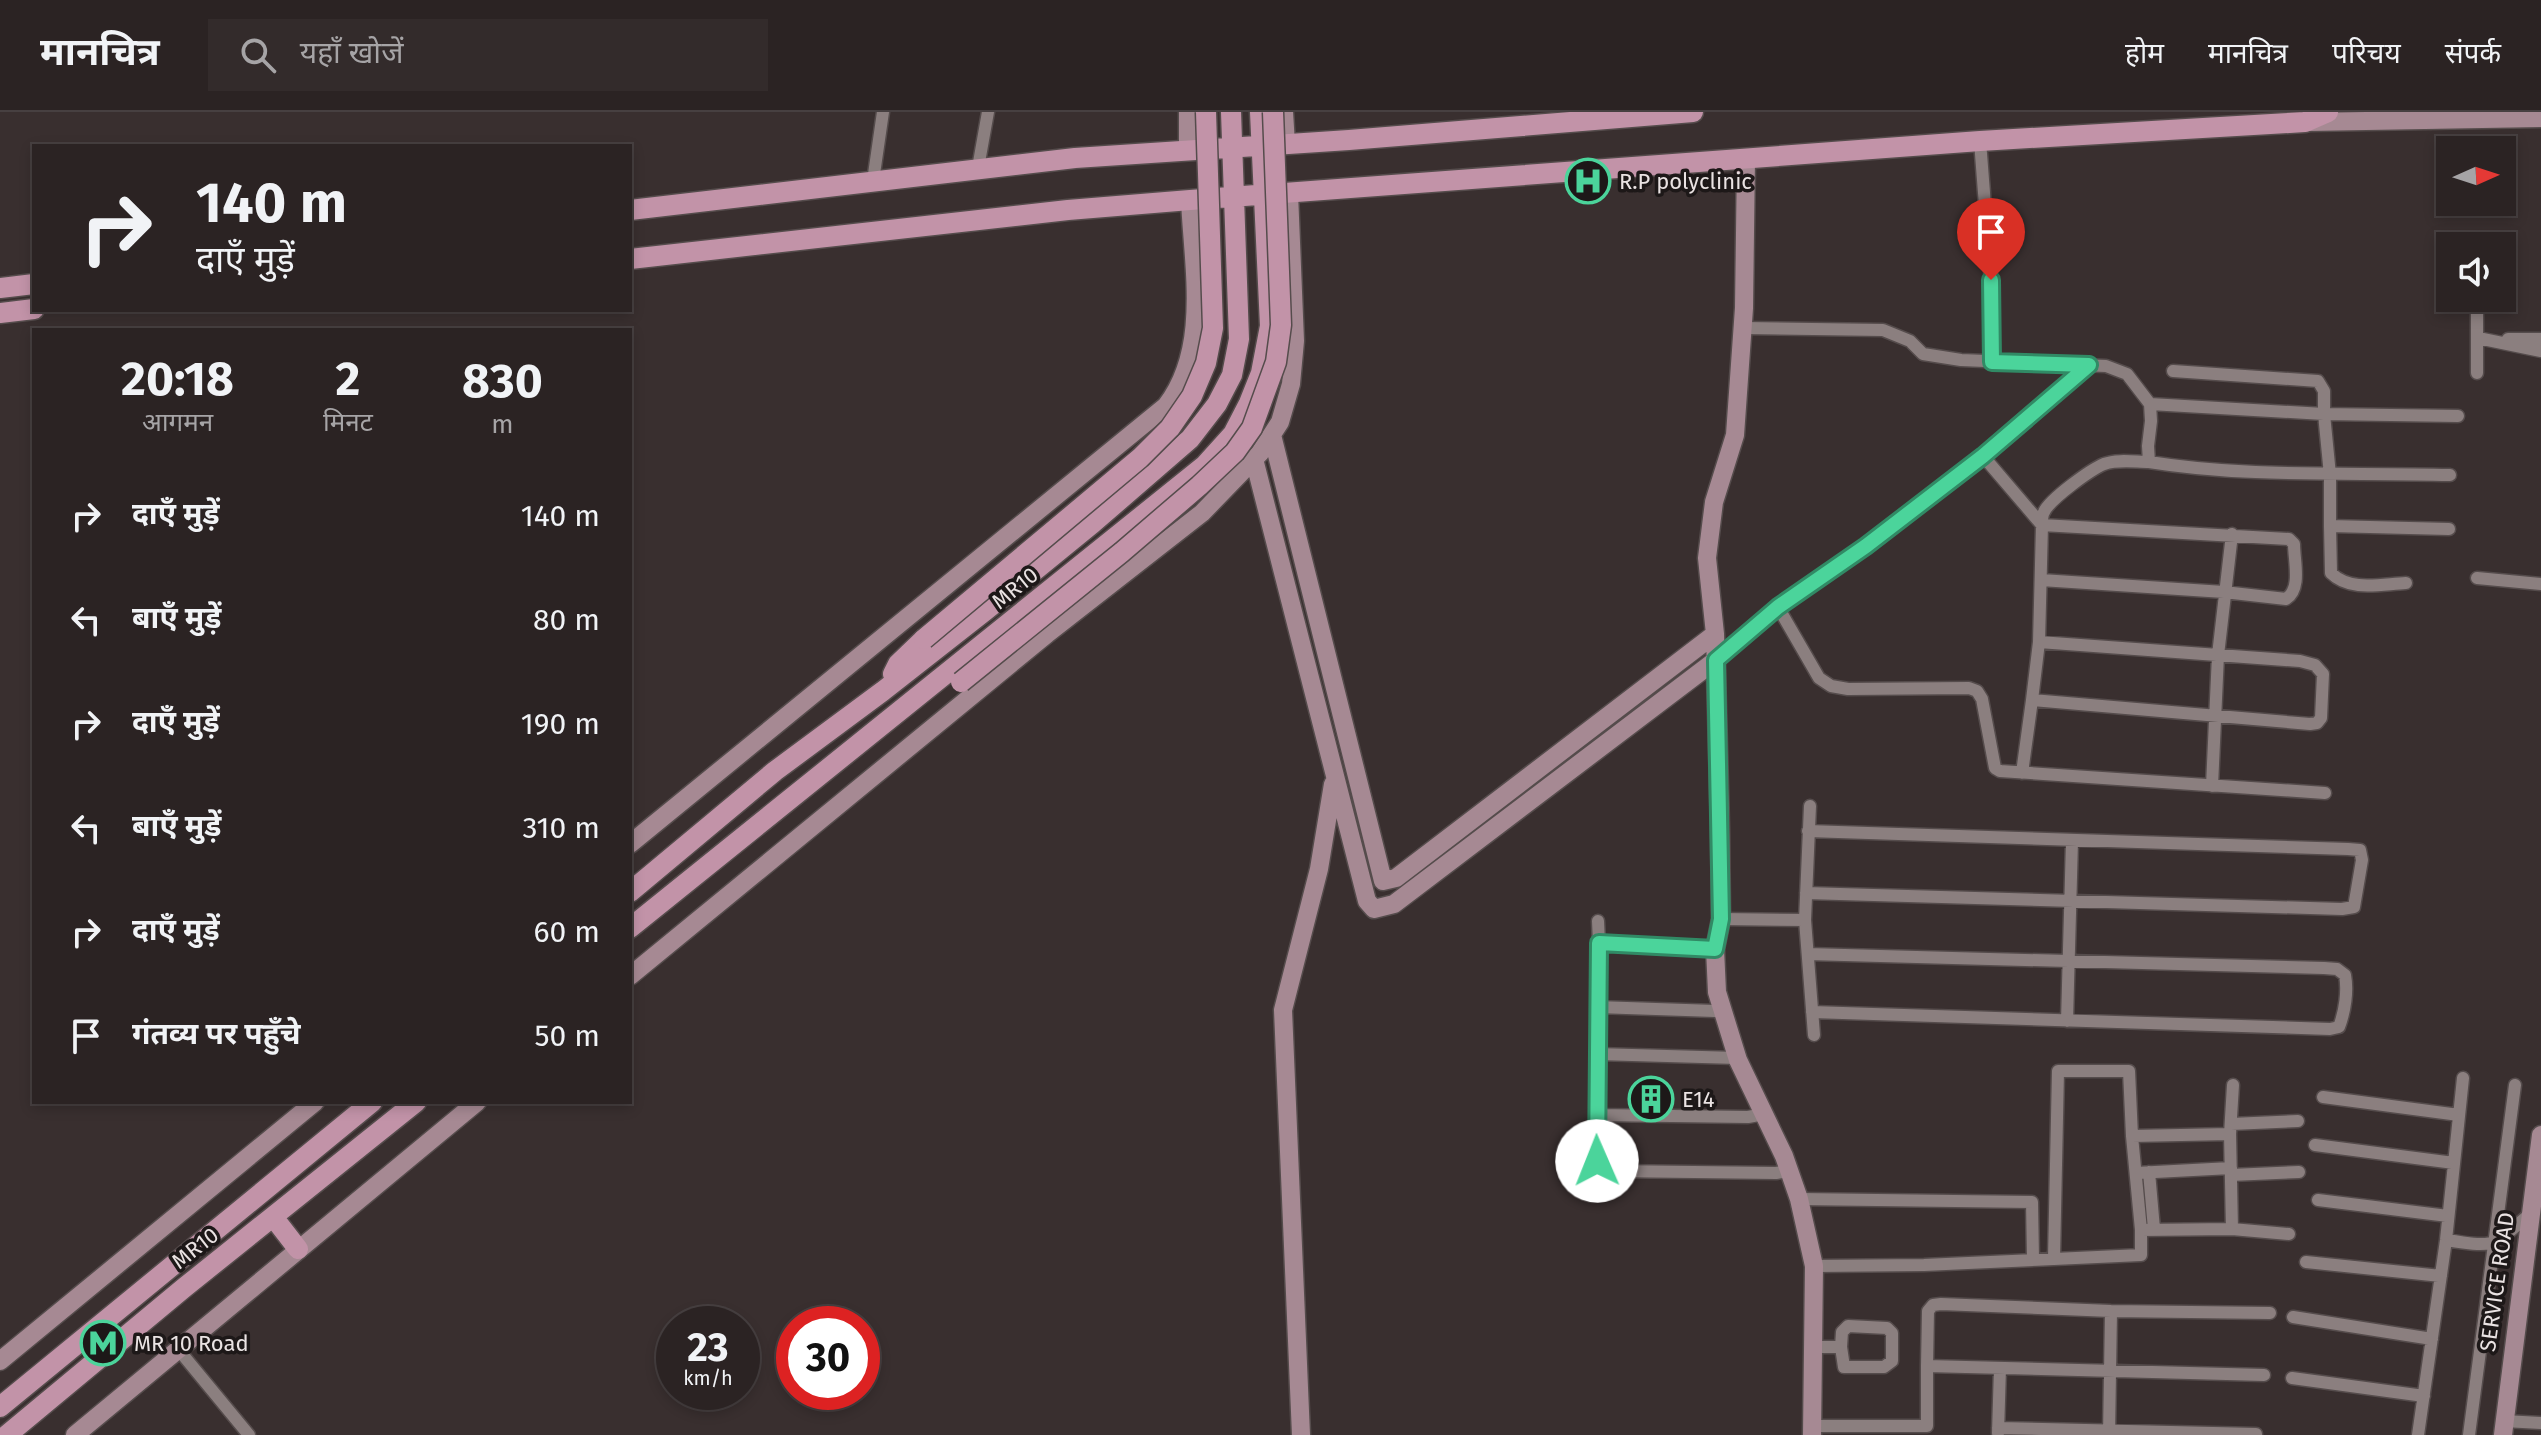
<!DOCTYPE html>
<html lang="hi">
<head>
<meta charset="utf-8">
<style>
	:root { --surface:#2b2323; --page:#332b2b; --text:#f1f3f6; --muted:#a6a4a6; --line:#474041 }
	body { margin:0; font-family:"Fira Sans","Noto Sans Devanagari",sans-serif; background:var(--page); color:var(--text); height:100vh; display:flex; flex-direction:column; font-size:30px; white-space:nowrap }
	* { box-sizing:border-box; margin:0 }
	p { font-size:26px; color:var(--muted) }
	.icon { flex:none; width:44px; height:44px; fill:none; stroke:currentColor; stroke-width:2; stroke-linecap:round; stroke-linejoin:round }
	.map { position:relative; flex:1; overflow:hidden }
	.details { position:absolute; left:32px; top:216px; width:600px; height:776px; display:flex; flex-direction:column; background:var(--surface); border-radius:0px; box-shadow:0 4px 12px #0003,0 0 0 2px var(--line) }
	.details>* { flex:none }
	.banner { position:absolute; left:32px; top:32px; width:600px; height:168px; border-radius:0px; box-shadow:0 4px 12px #0003,0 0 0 2px var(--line); background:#2b2323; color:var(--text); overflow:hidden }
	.needle { width:52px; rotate:87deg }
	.fabs { position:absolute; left:2436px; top:24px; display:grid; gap:16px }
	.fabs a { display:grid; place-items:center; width:80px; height:80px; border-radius:0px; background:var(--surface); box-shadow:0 4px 12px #0003,0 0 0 2px var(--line); font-size:40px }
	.speed { position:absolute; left:656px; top:1194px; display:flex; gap:16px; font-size:40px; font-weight:700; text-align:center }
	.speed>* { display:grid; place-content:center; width:104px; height:104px; border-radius:50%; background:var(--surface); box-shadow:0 4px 12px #0003,0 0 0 2px var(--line); line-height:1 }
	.speed small { font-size:20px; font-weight:400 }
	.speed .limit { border:12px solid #d22; background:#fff; color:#111 }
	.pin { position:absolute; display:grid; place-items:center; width:68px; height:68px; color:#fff; margin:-82px -34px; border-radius:50% 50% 50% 0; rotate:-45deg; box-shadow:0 0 8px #0007 }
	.pin .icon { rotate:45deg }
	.me { position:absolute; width:88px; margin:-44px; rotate:359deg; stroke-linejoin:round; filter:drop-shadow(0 0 6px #0008) }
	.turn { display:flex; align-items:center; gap:28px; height:168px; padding:0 32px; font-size:36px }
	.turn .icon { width:104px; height:104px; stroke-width:2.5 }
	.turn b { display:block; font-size:56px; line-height:68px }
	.eta { display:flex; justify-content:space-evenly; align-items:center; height:136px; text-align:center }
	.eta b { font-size:48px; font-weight:700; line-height:56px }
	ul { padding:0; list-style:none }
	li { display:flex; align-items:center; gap:24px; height:104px; padding:0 32px }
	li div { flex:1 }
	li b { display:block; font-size:30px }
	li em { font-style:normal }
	header { display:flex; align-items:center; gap:48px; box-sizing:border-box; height:112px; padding:0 40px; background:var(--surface); border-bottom:2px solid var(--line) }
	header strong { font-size:38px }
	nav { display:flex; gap:44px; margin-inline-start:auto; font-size:28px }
	.search { width:560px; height:72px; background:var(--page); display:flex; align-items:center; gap:20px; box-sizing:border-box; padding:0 28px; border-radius:0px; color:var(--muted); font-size:30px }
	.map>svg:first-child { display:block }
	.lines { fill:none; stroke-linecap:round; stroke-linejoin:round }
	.street-casing { stroke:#554c4c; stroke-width:15 }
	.secondary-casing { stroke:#554c4c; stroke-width:21 }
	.primary-casing { stroke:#554c4c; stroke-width:23 }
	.street { stroke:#8b7f7f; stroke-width:12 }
	.secondary { stroke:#a68993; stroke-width:18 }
	.primary { stroke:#c293a8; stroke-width:20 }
	.primary-bridge-casing { stroke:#554c4c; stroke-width:23; stroke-linecap:butt }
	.primary-bridge { stroke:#c293a8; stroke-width:20 }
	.route-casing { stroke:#318a65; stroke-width:20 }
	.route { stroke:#4bd49b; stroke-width:14 }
	.labels { text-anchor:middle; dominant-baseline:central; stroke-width:7; stroke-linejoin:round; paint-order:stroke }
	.poi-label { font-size:22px; fill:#eae3e3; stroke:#1d1818; text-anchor:start }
	.street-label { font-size:22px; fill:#eae3e3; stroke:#1d1818 }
</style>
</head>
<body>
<header>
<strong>मानचित्र</strong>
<div class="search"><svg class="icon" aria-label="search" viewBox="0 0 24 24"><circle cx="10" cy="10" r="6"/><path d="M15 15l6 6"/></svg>यहाँ खोजें</div>
<nav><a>होम</a><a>मानचित्र</a><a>परिचय</a><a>संपर्क</a></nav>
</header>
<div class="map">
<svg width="2541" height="1323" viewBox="0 0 2541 1323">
	<rect width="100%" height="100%" fill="#392f2f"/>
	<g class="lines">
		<g class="street-casing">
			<path id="street" d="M1980 29 1993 197 1992 250
				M978 56 988 0
				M873 69 883 0
				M1744 216 1883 218 1910 229 1923 242 1961 248 2106 254 2127 262 2150 292 2151 309 2148 334 2149 350C2249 366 2349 360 2450 363
				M2478 226 2541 239
				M2508 227H2541
				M2173 259 2318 269 2324 279V302L2458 304
				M2477 261V200
				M2150 292 2324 302 2330 363V414
				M1983 344 2042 413
				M2042 413C2042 409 2042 403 2044 400 2050 387 2090 358 2104 352 2118 347 2135 350 2149 350
				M2477 466 2541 472
				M2406 471C2381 472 2350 480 2331 461L2330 414 2449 417
				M1778 495 1819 566 1831 574 1848 577 1969 576 1977 579 1982 587 1995 656 2000 659 2325 681
				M2039 530 2300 549 2315 553 2323 562 2321 606 2317 611 2310 612 2032 588 2039 530 2042 413 2289 427 2294 432C2294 449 2302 477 2286 487L2224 480 2041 468
				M1716 548 1778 495 1866 434 1983 344 2089 253
				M2022 661 2032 588
				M2212 674 2218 543 2232 422
				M1810 694 1805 808 1814 923
				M1806 781 2342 797 2354 795 2362 748 2360 738 2348 737 1808 719
				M1721 807 1805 808
				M1598 809 1599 831
				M1808 842 2324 856 2337 857 2345 863C2348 879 2345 899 2339 915L2330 917 1812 900
				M1597 895 1715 899 1724 901
				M2067 909 2072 729
				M1597 942 1599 831 1715 837
				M1737 946 1597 942V1049L1601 1058 1611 1059 1776 1061 1789 1059
				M2323 985 2459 1003
				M1596 1003 1748 1005 1764 1002
				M2231 1012 2298 1009
				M2315 1033 2454 1051
				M2149 1060 2154 1117
				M2136 1061 2231 1056
				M2231 1063 2299 1060
				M1799 1087 2032 1090 2033 1147
				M2318 1088 2448 1104
				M2232 1117 2289 1122
				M2141 1118 2132 1024 2230 1022
				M2446 1128C2498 1136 2491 1135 2531 1101
				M2054 1146 2058 959H2129L2132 1024
				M2306 1150 2441 1164
				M1814 1154 1924 1153 2141 1143V1118L2232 1117 2230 1022 2233 973
				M2293 1205 2432 1227
				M1814 1235H1841L1842 1220 1848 1214 1887 1216 1892 1221V1249L1884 1255H1844L1841 1235
				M178 1237 249 1323
				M1927 1254 1928 1199 1933 1193 1941 1192 2111 1199 2270 1201
				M2292 1266 2424 1284
				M2504 1309 2541 1311
				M1812 1314H1927V1254L2264 1263
				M1998 1316 2256 1322
				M1998 1321 2000 1256
				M2109 1323 2111 1199
				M2418 1323 2446 1128 2463 966
				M2469 1323 2515 973"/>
		</g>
		<g class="secondary-casing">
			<path id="secondary" d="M1188 0V36
				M1284 0 1286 32
				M2308 10 2541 6
				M1746 47 1744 196 1735 323 1714 390 1707 446 1715 522 1720 715 1721 807 1715 837 1717 880 1738 948 1784 1044 1799 1087 1814 1154 1812 1323
				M1272 323 1383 769 1396 766 1715 522
				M1254 347 1367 789 1374 797 1394 792 1716 548
				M630 732 1166 294C1210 237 1193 156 1190 88
				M630 864 1047 522 1202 401 1260 341 1280 310 1291 272 1295 229 1289 81
				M0 1249 315 990
				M75 1323 477 990
				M1301 1323 1283 898 1319 757 1333 672
				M2503 1323 2541 1023"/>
		</g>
		<g class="primary-casing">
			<path id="primary" d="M630 98 1075 46 1349 28 1693 0
				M630 147 1068 98 1190 88 1980 29 2305 10 2328 0
				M0 176 34 172
				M0 201 34 197
				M893 562 898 552 924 527
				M630 780 775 659 883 579 985 499 1093 411 1190 327 1217 292 1232 263 1239 227 1231 0
				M630 816 1205 353 1233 322 1249 291 1261 261 1270 214 1260 0
				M274 1106 298 1137
				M0 1295 372 990
				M7 1323 185 1175 416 990"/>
		</g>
		<use href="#street" class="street"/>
		<use href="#secondary" class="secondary"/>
		<use href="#primary" class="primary"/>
		<g class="primary-bridge-casing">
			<path id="primary-bridge" d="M924 527 1140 346 1170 316 1192 284 1206 251 1213 216 1206 0
				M961 570 1122 440 1199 374 1235 340 1252 316 1276 250 1281 213 1273 0"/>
		</g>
		<use href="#primary-bridge" class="primary-bridge"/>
	</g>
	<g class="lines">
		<g class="route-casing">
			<path id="route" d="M1597 1049 1599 831 1715 837 1721 807 1716 548 1778 495 1866 434 1983 344 2089 253 1992 250 1991 168"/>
		</g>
		<use href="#route" class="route"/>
	</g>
	<defs>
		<g id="hospital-ring" transform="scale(2.3)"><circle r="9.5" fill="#1d1818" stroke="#4bd49b" stroke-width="1.5"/><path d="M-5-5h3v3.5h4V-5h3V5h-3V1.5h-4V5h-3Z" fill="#4bd49b"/></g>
		<g id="building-ring" transform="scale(2.3)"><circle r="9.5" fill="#1d1818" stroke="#4bd49b" stroke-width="1.5"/><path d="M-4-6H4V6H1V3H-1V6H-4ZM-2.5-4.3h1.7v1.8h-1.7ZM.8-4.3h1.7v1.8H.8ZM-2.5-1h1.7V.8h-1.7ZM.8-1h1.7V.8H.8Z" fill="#4bd49b"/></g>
		<g id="metro-ring" transform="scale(2.3)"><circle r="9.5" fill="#1d1818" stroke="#4bd49b" stroke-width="1.5"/><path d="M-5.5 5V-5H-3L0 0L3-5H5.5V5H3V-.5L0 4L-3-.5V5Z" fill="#4bd49b"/></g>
	</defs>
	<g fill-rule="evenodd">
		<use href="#hospital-ring" x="1588" y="69"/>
		<use href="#building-ring" x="1651" y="987"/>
		<use href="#metro-ring" x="103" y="1231"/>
	</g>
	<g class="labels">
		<g class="poi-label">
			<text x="1619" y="69">R.P polyclinic</text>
			<text x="1682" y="987">E14</text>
			<text x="134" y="1231">MR 10 Road</text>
		</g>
		<g class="street-label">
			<text transform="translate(1015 476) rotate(-39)">MR10</text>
			<text transform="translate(195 1136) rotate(-38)">MR10</text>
			<text transform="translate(2497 1170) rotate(-82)">SERVICE ROAD</text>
		</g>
	</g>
</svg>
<div class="fabs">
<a><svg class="needle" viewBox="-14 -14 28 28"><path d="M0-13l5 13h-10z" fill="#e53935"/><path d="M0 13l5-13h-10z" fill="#a6a4a6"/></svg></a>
<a><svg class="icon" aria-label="sound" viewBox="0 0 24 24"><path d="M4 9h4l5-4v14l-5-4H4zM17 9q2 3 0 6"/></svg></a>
</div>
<div class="speed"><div>23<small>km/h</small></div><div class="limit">30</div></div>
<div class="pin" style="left:1991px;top:168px;background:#d93025"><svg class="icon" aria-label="arrive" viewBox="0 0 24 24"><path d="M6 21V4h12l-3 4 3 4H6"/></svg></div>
<svg class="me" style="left:1597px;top:1049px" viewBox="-20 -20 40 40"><circle r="19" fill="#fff"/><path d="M0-13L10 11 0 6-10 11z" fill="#4bd49b"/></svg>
<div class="banner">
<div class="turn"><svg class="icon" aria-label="right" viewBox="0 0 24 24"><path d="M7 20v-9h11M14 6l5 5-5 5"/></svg><div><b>140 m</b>दाएँ मुड़ें</div></div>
</div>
<section class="details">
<div class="eta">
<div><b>20:18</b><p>आगमन</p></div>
<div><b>2</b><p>मिनट</p></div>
<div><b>830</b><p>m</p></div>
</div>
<ul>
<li><svg class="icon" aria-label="right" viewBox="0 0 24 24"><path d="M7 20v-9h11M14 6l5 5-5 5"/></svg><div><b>दाएँ मुड़ें</b></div><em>140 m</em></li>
<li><svg class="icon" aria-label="left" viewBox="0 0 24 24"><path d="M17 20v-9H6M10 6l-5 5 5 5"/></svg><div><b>बाएँ मुड़ें</b></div><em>80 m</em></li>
<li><svg class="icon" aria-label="right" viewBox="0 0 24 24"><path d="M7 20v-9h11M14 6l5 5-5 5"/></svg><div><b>दाएँ मुड़ें</b></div><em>190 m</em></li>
<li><svg class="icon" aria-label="left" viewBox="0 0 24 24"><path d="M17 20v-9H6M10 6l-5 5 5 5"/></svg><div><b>बाएँ मुड़ें</b></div><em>310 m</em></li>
<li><svg class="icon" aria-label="right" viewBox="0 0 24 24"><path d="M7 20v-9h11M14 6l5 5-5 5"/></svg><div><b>दाएँ मुड़ें</b></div><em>60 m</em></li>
<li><svg class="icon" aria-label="arrive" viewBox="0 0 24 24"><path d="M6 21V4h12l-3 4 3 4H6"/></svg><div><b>गंतव्य पर पहुँचे</b></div><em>50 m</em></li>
</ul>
</section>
</div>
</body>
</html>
